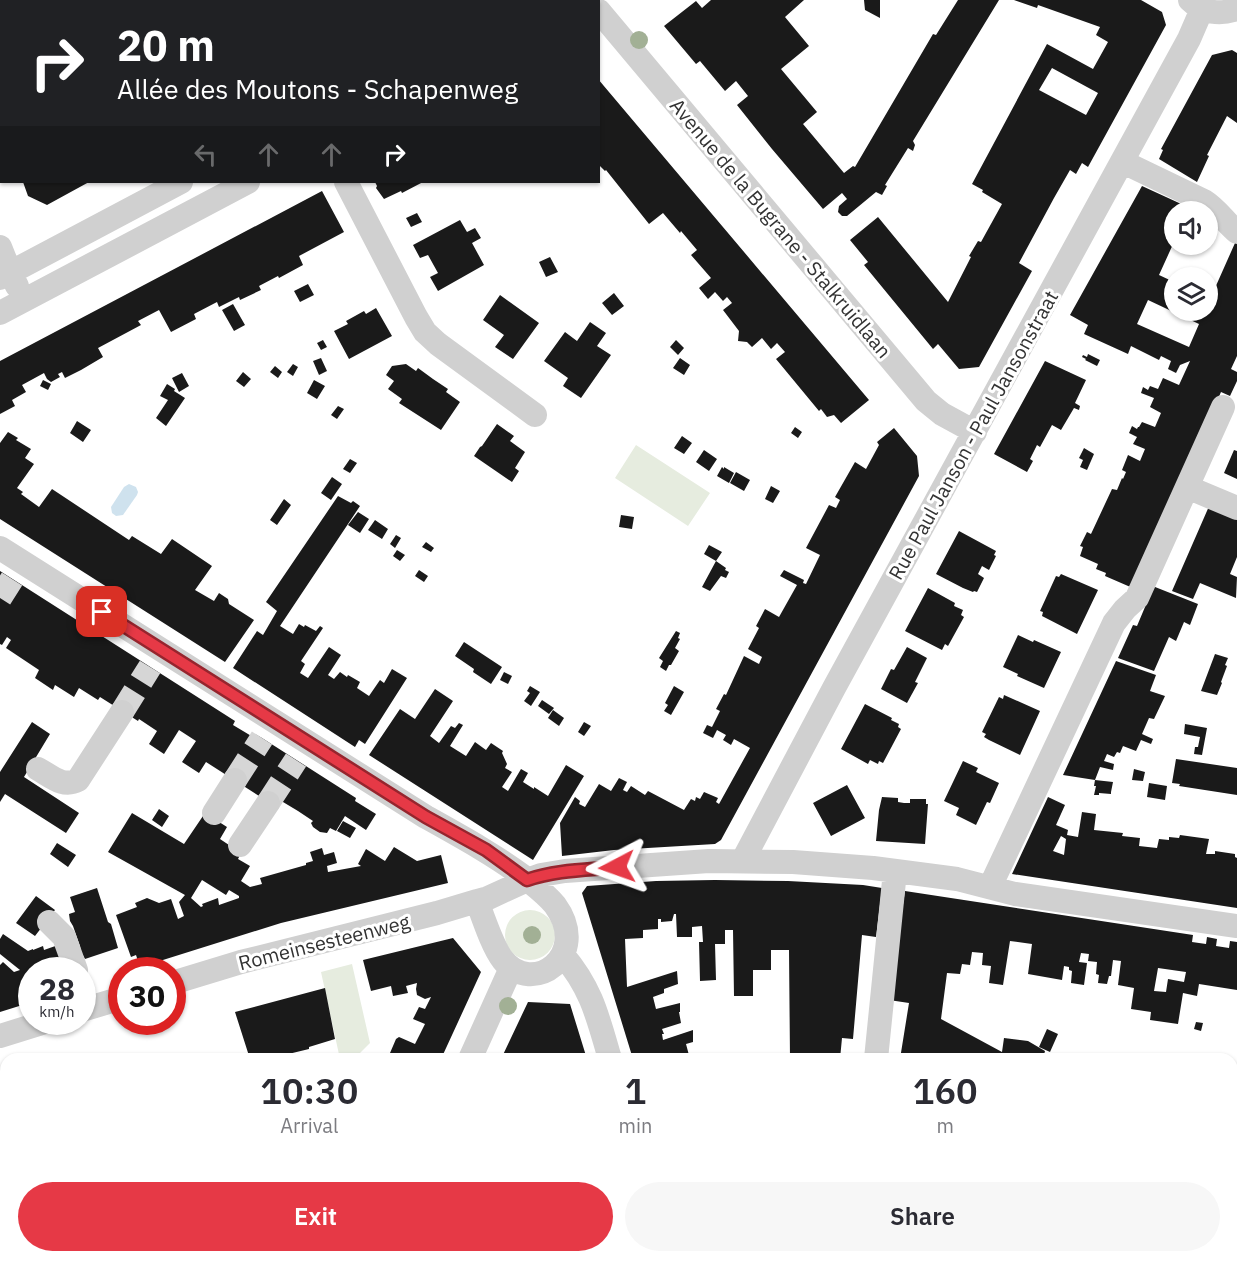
<!DOCTYPE html>
<html lang="en">
<head>
<meta charset="utf-8">
<style>
	:root { --surface:#fff; --page:#f7f7f7; --text:#2b2b33; --muted:#7c7c81; --accent:#e63946 }
	body { margin:0; font-family:"IBM Plex Sans",sans-serif; background:var(--page); color:var(--text); height:100vh; display:flex; flex-direction:column; font-size:22px; white-space:nowrap }
	* { box-sizing:border-box; margin:0 }
	p { font-size:20px; color:var(--muted) }
	.icon { flex:none; width:33px; height:33px; fill:none; stroke:currentColor; stroke-width:2; stroke-linecap:round; stroke-linejoin:round }
	.map { position:relative; flex:1; overflow:hidden }
	.details { position:absolute; left:0px; top:1053px; width:1238px; height:210px; display:flex; flex-direction:column; background:var(--surface); border-radius:18px 18px 0 0; box-shadow:0 2px 4px #0004 }
	.details>* { flex:none }
	.guide { position:absolute; left:0px; top:0px; width:600px; height:183px; box-shadow:0 2px 4px #0004; background:#202124; color:#fff; overflow:hidden }
	.controls { position:absolute; left:1164px; top:201px; display:grid; gap:12px }
	.controls a { display:grid; place-items:center; width:54px; height:54px; border-radius:50%; background:var(--surface); box-shadow:0 2px 4px #0004; font-size:30px }
	.speed { position:absolute; left:18px; top:957px; display:flex; gap:12px; font-size:30px; font-weight:700; text-align:center }
	.speed>* { display:grid; place-content:center; width:78px; height:78px; border-radius:50%; background:var(--surface); box-shadow:0 2px 4px #0004; line-height:1 }
	.speed small { font-size:15px; font-weight:400 }
	.speed .limit { border:9px solid #d22; background:#fff; color:#111 }
	.pin { position:absolute; display:grid; place-items:center; width:51px; height:51px; color:#fff; margin:-26px; border-radius:12px; box-shadow:0 3px 9px #0006 }
	.me { position:absolute; width:66px; margin:-33px; rotate:266deg; stroke-linejoin:round; filter:drop-shadow(0 0 4px #0008) }
	.turn { display:flex; align-items:center; gap:21px; height:126px; padding:0 18px; font-size:27px }
	.turn .icon { width:78px; height:78px; stroke-width:2.5 }
	.turn b { display:block; font-size:42px; line-height:51px }
	.lanes { display:flex; align-items:center; height:57px; padding:0 18px; background:#0003; justify-content:center; gap:30px; direction:ltr }
	.lanes .off { opacity:.35 }
	.eta { display:flex; justify-content:space-evenly; align-items:center; height:102px; text-align:center }
	.eta b { font-size:36px; font-weight:600; line-height:42px }
	.button { display:flex; gap:12px; margin-top:auto; padding:12px 18px }
	.button a { flex:1; height:69px; border-radius:36px; background:var(--accent); color:#fff; font-size:24px; font-weight:600; line-height:69px; text-align:center }
	.button a+a { background:var(--page); color:var(--text) }
	.map>svg:first-child { display:block }
	.green { fill:#e6ecdf }
	.water { fill:#cfe2ee }
	.building { fill:#1a1a1a; fill-rule:evenodd }
	.lines { fill:none; stroke-linecap:round; stroke-linejoin:round }
	.minor-tunnel { stroke:#d6d6d6; stroke-width:24; stroke-dasharray:24 12; stroke-linecap:butt }
	.minor { stroke:#d0d0d0; stroke-width:24 }
	.tree { fill:#a2b095 }
	.route-casing { stroke:#96252e; stroke-width:15 }
	.route { stroke:#e63946; stroke-width:10 }
	.labels { text-anchor:middle; dominant-baseline:central; stroke-width:6; stroke-linejoin:round; paint-order:stroke }
	.street-label { font-size:20px; fill:#333; stroke:#fff }
</style>
</head>
<body>
<div class="map">
<svg width="1237" height="1263" viewBox="0 0 1237 1263">
	<rect width="100%" height="100%" fill="#fff"/>
	<path class="green" d="M636 445 710 493 688 526 615 478Z
		M505 935a25 25 0 1 1 50 0a25 25 0 1 1-50 0Z
		M352 964 370 1043 354 1059H340L321 972Z
		M266 1257H344L349 1259 348 1263H279Z"/>
	<path class="water" d="M129 484 136 487 138 492 137 495 123 515 116 516 112 513 111 507 124 487Z"/>
	<path class="building" d="M711 0H804L785 17 809 46 781 69 817 112 803 124 844 173 853 166 855 167 933 34 936 35 958 0H999L913 141 915 145 913 151 908 148 885 185 887 186 882 195 876 192 847 216H842L838 212 839 206 847 199 842 193 823 209 772 149 737 105 748 96 736 81 725 91 700 61 696 64 664 26 696 1 702 8Z
		M864 0H880V18L865 10Z
		M1014 0H1141L1162 12 1166 25 1088 167 1082 163 1076 174 1070 170 1054 198 1019 263 1032 271 979 367 959 369 938 344 933 349 864 265 868 262 850 240 878 217 948 302 971 257 969 256 978 241 981 242 1002 204 982 192 983 190 972 184 1047 44 1093 69 1108 42 1096 35 1100 27 1038 5 1037 8ZM1052 68 1098 93 1086 115 1039 90Z
		M1232 50 1237 53V123L1227 116 1207 155 1209 156 1197 182 1159 159 1163 150 1161 149 1212 55Z
		M598 79 869 400 841 423 834 415 827 417 821 409 819 411 776 359 785 352 777 343 771 349 762 338 752 347 747 342 738 341 739 331 723 310 732 303 727 297 723 301 715 292 708 299 699 288 711 278 691 255 697 250 681 231 680 233 663 213 649 224 606 170 605 171 598 164Z
		M23 182H89L47 205 28 196Z
		M375 182H423L402 193 401 191 384 199 376 188 377 186Z
		M1142 186 1190 208 1189 212H1174V242L1159 275 1174 282V310H1208V296L1211 297 1235 243H1237V356L1231 369 1237 372V381L1230 396 1221 392 1135 589 1105 576 1106 573 1096 569 1098 564 1080 556 1083 547 1080 546 1087 532 1091 534 1112 489 1117 490 1122 478 1123 479 1126 472 1122 470 1128 455 1140 461 1145 449 1133 444 1137 437 1129 433 1132 426 1137 429 1138 427H1139L1142 422 1155 427 1161 413 1150 407 1154 398 1141 393 1143 387 1148 390 1150 386 1158 389 1163 378 1179 385 1190 361 1180 365 1176 373 1168 369 1171 361 1161 356 1159 360 1131 346 1128 354 1084 334 1088 325 1070 315ZM1148 300 1199 324 1189 347 1137 324Z
		M322 191 344 232 299 256 303 265 279 278 278 276 259 286 261 290 240 300 239 297 219 307 217 302 194 314 196 319 171 332 159 310 138 321 141 325 98 348 103 357 81 370 65 378 62 372 58 374 60 377 51 382 47 379 44 373 22 385 26 392 12 400 15 406 0 414V361Z
		M417 213 422 222 411 227 406 218Z
		M460 220 467 232 475 228 481 238 472 243 484 265 438 291 430 277 438 273 428 255 420 258 413 245Z
		M550 257 558 272 546 277 539 262Z
		M308 284 314 295 300 302 294 291Z
		M614 293 624 306 612 315 602 303Z
		M500 295 539 323 513 359 495 347 504 335 483 320Z
		M233 304 245 325 234 331 222 310Z
		M376 308 392 336 349 359 334 331 348 324 346 321 364 311 366 314Z
		M590 322 606 333 597 346 611 355 581 398 563 386 568 378 544 361 565 332 577 341Z
		M323 340 327 347 321 350 317 343Z
		M676 340 684 348 678 355 670 347Z
		M1088 354 1100 360 1097 366 1085 360 1086 359 1082 357 1083 355 1087 357Z
		M321 358 327 371 319 375 313 361Z
		M680 358 690 365 684 375 673 368Z
		M1045 361 1086 380 1075 403 1080 406 1079 410 1074 408 1061 430 1052 425 1040 447 1037 445 1030 459 1033 461 1027 472 994 454Z
		M293 364 298 367 293 376 287 372Z
		M406 364 416 371 418 368 433 379 448 389 446 392 460 402 441 430 399 403 402 399 388 389 394 381 386 375 392 366Z
		M275 366 282 372 278 378 270 372Z
		M243 372 251 379 244 387 236 381Z
		M182 373 189 386 179 392 172 378Z
		M43 380 51 384 48 390 40 386Z
		M314 380 325 386 317 399 307 393Z
		M167 384 175 389 174 391 185 398 166 426 156 418 168 400 160 396Z
		M338 406 344 409 337 419 331 415Z
		M77 421 91 430 83 442 70 433Z
		M497 424 514 436 510 441 525 452 515 468 519 471 512 482 474 456 480 447 482 446Z
		M795 427 802 432 798 438 791 433Z
		M894 428 917 456 919 476 721 840 715 844 614 850 562 856 560 823 575 797 580 801 579 804 585 807 599 784 611 791 619 778 627 782 623 790 627 792 631 786 645 795 648 791 684 810 691 799 695 801 696 797 700 799 704 792 718 798 716 802 719 804 750 748 734 739 731 745 723 740 726 735 717 730 713 738 703 733 707 725 712 727 720 711 716 709 724 694 726 695 744 656 759 664 762 657 748 649 759 628 756 626 765 609 779 617 797 585 780 576 784 570 804 580 803 583 806 584 820 555 806 548 829 505 836 508 840 500 835 497 855 462 866 469 879 445 877 442Z
		M8 432 18 438 16 440 31 449 25 458 34 464 17 488 23 492 21 494 39 507 52 489 129 540 132 536 161 554 172 539 212 566 195 590 214 601 219 593 228 599 229 604 254 620 225 662 0 519V443Z
		M682 436 692 443 684 454 674 448Z
		M1084 448 1094 454 1087 470 1080 467 1083 460 1079 458Z
		M704 450 717 459 709 471 696 462Z
		M1234 450 1237 451V479L1224 473Z
		M350 459 357 463 350 473 343 469Z
		M722 467 724 469V467L734 473 729 483 717 476Z
		M736 472 750 480 744 491 730 483Z
		M332 477 342 484 331 500 321 493Z
		M771 486 780 491 773 503 765 499Z
		M338 496 351 503 353 501 360 506 280 626 293 634 299 624 304 627 305 625 316 631 320 626 323 628 301 661 305 664 300 673 308 678 329 647 341 655 328 675 334 679 340 672 347 677 348 675 360 682 357 688 369 696 380 680 384 683 392 669 407 678 365 744 359 740 355 747 233 668 257 631 263 635 277 611 266 602Z
		M284 499 291 505 277 525 270 520Z
		M1210 504 1237 516V557L1230 574 1237 577 1236 598 1200 583 1193 599 1172 591Z
		M358 512 369 519 360 533 348 525Z
		M621 515 634 517 632 529 619 527Z
		M375 520 388 529 382 539 368 530Z
		M959 531 996 551 994 555 996 556 989 570 982 566 978 574 984 578 977 592 974 591 973 592 963 588 936 574Z
		M396 535 401 538 395 548 390 544Z
		M426 542 434 548 431 552 422 547Z
		M709 545 722 552 716 561 726 568 725 570 729 572 726 578 721 576 710 591 702 587 716 561 704 554Z
		M397 550 405 555 400 561 393 556Z
		M419 570 428 576 424 582 415 576Z
		M0 571 235 721 233 725 253 737 255 734 262 738 356 798 355 801 376 814 366 830 345 816 336 831 330 828 327 833 320 832 313 827 311 823 313 821 298 811 278 799 273 805 206 762 199 773 182 762 196 741 179 730 164 754 149 744 157 731 139 719 138 721 100 697 98 700 79 688 74 697 55 685 53 690 35 678 39 670 6 648 11 640 7 637 2 645 0 644Z
		M1061 574 1098 590 1077 634 1042 616 1043 612 1040 611 1056 576 1059 577Z
		M1150 585 1198 604 1190 625 1184 622 1176 641 1169 637 1154 671 1118 658 1133 625 1137 626 1145 607Z
		M928 588 955 603 954 606 963 610 961 615 964 617 948 646 945 644 942 650 905 631Z
		M676 631 680 633 678 638 680 639 675 648 679 651 671 665H669L666 671 660 667 663 661 659 658Z
		M1018 635 1033 642 1034 640 1061 652 1044 688 1017 676 1018 674 1003 667Z
		M464 642 502 667 491 684 473 672 474 669 455 656Z
		M907 647 927 658 915 682 918 683 907 703 881 689 891 669 894 670Z
		M1215 654 1228 658 1225 665 1227 666 1221 682 1222 683 1217 695 1201 691Z
		M1116 661 1156 675 1150 691 1165 696 1154 719 1149 718 1142 734 1153 739 1151 744 1141 740 1136 751 1123 746 1120 753 1117 752 1114 757 1107 754 1104 761 1114 764 1113 770 1100 767 1095 780 1113 782 1111 792V794L1099 793V795H1094L1096 786H1094L1095 780 1063 775Z
		M504 672 512 676 508 684 500 680Z
		M530 686 540 692 531 706 524 701 530 693 527 691Z
		M674 686 684 692 671 715 664 711 668 705 665 703Z
		M435 689 453 701 430 736 439 743 451 726 455 728 459 723 463 725 450 746 466 756 475 742 486 750 491 743 503 751 502 753 507 764 505 768 512 772 502 787 508 791 521 769 528 773 523 782 534 789V787L548 796 566 765 584 776 533 860 369 755 400 709 415 719Z
		M1004 695 1040 711 1020 755 989 740 984 737 986 734 982 732 999 697 1003 699Z
		M542 700 554 708 549 714 538 706Z
		M865 704 892 718 891 720 899 724 898 727 901 729 883 763 879 761 878 764 870 760 868 764 841 749Z
		M553 710 564 718 559 726 548 718Z
		M32 722 50 734 24 777 79 813 66 833 5 794 0 802V772Z
		M584 722 591 726 584 736 578 732Z
		M1185 724 1207 728 1202 755 1194 754 1195 747H1198L1200 737 1184 734Z
		M1176 759 1237 768V795L1179 786 1180 784 1172 783Z
		M963 761 978 768 976 772 999 783 990 803 987 802 976 825 956 815 959 808 944 801Z
		M1134 769 1145 772 1143 781 1132 780Z
		M1149 783 1167 786 1165 800 1147 797Z
		M847 785 865 818 831 836 813 803Z
		M882 797 898 798V802L904 803H910V799H926V804H928L925 844 876 841 879 810Z
		M1048 797 1065 805 1056 825 1068 830 1067 835 1078 837 1082 812 1096 814 1094 830 1123 833 1122 836 1140 838 1139 846 1157 848 1159 839 1169 840V837L1179 838 1180 835 1209 839 1206 854H1215V851L1235 854V857L1237 858V908L1012 874ZM1061 836 1066 839 1064 855 1053 851Z
		M159 809 169 816 162 827 152 820Z
		M132 813 184 844 205 813 227 827 220 839 241 853 238 859 250 866 241 881 250 887 262 884 260 878 306 865V863L313 861 310 852 322 848 324 855 334 852 337 863 327 866 328 872 361 866 358 864 366 849 385 861 394 847 417 861 441 855 448 883 281 923 147 965 142 964 138 961 136 955 131 957 116 915 137 907 135 903 147 898 159 903 171 899 178 919 184 916 179 902 185 895 108 852ZM202 880 226 895 229 890 239 896V898L219 905 218 898 202 904 203 906 201 907 191 898Z
		M343 821 356 828 350 838 337 831Z
		M57 843 76 855 68 867 50 854Z
		M715 880 788 881 863 885 882 888 876 937 862 935 853 1039 842 1038 840 1059H790L789 950H771V970H753V996H734L733 930H725V944H715L716 980 700 981 699 942H703L702 926 692 927V937H677L676 914H674L672 921 661 922V919H658V929L643 930V938L625 939 627 987 677 971 678 984 664 989V993L653 997 656 1009 680 1003V1012H679L681 1023 662 1029 664 1034H662L663 1040 693 1030V1042L686 1044 690 1059H633L582 893 587 886 656 881Z
		M97 888 108 922 111 924 118 948 85 959 81 952 80 946 73 926 70 921 69 914 75 912 70 897Z
		M905 891 1193 935 1192 942 1206 944 1207 937 1217 939 1216 946 1229 948 1230 941 1237 942V990L1199 984 1197 996 1183 993 1178 1024 1150 1020 1151 1012 1131 1009 1134 988 1118 985 1121 961 1113 960 1111 976H1109L1107 984 1098 983 1099 975 1096 974 1097 962 1088 961 1089 954 1081 953 1079 962 1087 963 1084 985 1071 983 1072 971 1069 970V967L1064 966 1062 980 1028 974 1032 944 1010 941 1003 985 989 983 991 966 982 965 983 953 972 952 970 965 962 964 960 974 947 973 941 1019 1002 1052 1004 1038 1028 1041 1045 1051 1043 1059H900L909 1003 889 1000ZM1158 968 1186 972 1184 982 1168 979 1166 992 1154 991Z
		M36 896 55 910 35 936 16 923Z
		M3 934 28 951 33 949V950L43 946 44 950 61 944 69 970H32V1002L0 1012V965L3 962 14 972 20 970 0 954V939Z
		M453 938 481 972 441 1059H394L390 1057V1053L396 1039 399 1037 415 1044 425 1024 413 1019 419 1007 425 1009 431 997 425 999 417 995 416 989 417 983 406 986 408 993 393 996 391 986 371 991 363 960Z
		M325 988 335 1039 309 1047V1049L276 1057V1056L263 1059H250L235 1012Z
		M528 1002 570 1004 587 1059H501Z
		M1196 1022 1203 1023 1201 1031 1194 1029Z
		M1047 1029 1058 1034 1050 1052 1039 1047Z
		M1232 1106 1237 1109V1181L1232 1178Z
		M6 1152V1201L2 1202 6 1214V1254L0 1256V1154Z
		M230 1257H259L256 1263H243Z
		M584 1257H630L632 1263H585Z
		M728 1257H744L745 1263H710Z"/>
	<g class="lines">
		<path class="minor-tunnel" d="M0 598 12 579
			M122 712 150 667
			M235 780 262 738
			M268 803 296 760"/>
		<path class="minor" d="M551 0V2
			M1190 0C1203 13 1220 15 1237 9
			M519 2 521 0
			M599 11 926 401 942 414 975 432
			M1123 162 1204 201C1217 209 1225 222 1237 232
			M346 182 416 317 425 332 438 344 535 415
			M0 247 10 272 17 286
			M0 278 181 182
			M0 313 248 182
			M1187 487 1237 508
			M0 548 426 817C460 836 493 854 524 877 535 886 546 894 555 905 592 956 532 997 503 960 493 948 483 917 477 901
			M38 769C51 776 63 788 78 780L122 712
			M214 813 235 780
			M240 845 268 803
			M743 860 834 688 1189 39 1202 9
			M990 887 1114 623 1125 609 1137 598 1223 407
			M49 922 64 937 76 970
			M563 955C592 989 598 1018 610 1059
			M172 983 241 962 437 913 477 901 488 898 527 880 541 875 565 871 709 861 793 862 873 868 957 879 1015 894 1237 926
			M82 1010 122 998
			M0 1036 45 1022
			M470 1059 511 968
			M876 1059 895 871
			M671 1257 673 1263
			M1075 1257 1085 1263
			M377 1263 380 1257"/>
	</g>
	<g class="tree">
		<circle cx="639" cy="40" r="9"/>
		<circle cx="532" cy="935" r="9"/>
		<circle cx="508" cy="1006" r="9"/>
	</g>
	<g class="lines">
		<g class="route-casing">
			<path id="route" d="M102 612 426 817 486 850 527 880C556 870 587 870 617 867"/>
		</g>
		<use href="#route" class="route"/>
	</g>
	<g class="labels">
		<g class="street-label">
			<text transform="translate(781 228) rotate(50)">Avenue de la Bugrane - Stalkruidlaan</text>
			<text transform="translate(973 435) rotate(-61)">Rue Paul Janson - Paul Jansonstraat</text>
			<text transform="translate(324 942) rotate(-14)">Romeinsesteenweg</text>
		</g>
	</g>
</svg>
<div class="controls">
<a><svg class="icon" aria-label="sound" viewBox="0 0 24 24"><path d="M4 9h4l5-4v14l-5-4H4zM17 9q2 3 0 6"/></svg></a>
<a><svg class="icon" aria-label="layers" viewBox="0 0 24 24"><path d="M12 4l9 5-9 5-9-5zM3 14l9 5 9-5"/></svg></a>
</div>
<div class="speed"><div>28<small>km/h</small></div><div class="limit">30</div></div>
<div class="pin" style="left:102px;top:612px;background:#d93025"><svg class="icon" aria-label="arrive" viewBox="0 0 24 24"><path d="M6 21V4h12l-3 4 3 4H6"/></svg></div>
<svg class="me" style="left:617px;top:867px" viewBox="-20 -20 40 40"><path d="M0-17L14 15 0 8-14 15z" fill="#e63946" stroke="#fff" stroke-width="4"/></svg>
<div class="guide">
<div class="turn"><svg class="icon" aria-label="right" viewBox="0 0 24 24"><path d="M7 20v-9h11M14 6l5 5-5 5"/></svg><div><b>20 m</b>Allée des Moutons - Schapenweg</div></div>
<div class="lanes"><svg class="icon off" aria-label="left" viewBox="0 0 24 24"><path d="M17 20v-9H6M10 6l-5 5 5 5"/></svg><svg class="icon off" aria-label="ahead" viewBox="0 0 24 24"><path d="M12 20V5M6 11l6-6 6 6"/></svg><svg class="icon off" aria-label="ahead" viewBox="0 0 24 24"><path d="M12 20V5M6 11l6-6 6 6"/></svg><svg class="icon" aria-label="right" viewBox="0 0 24 24"><path d="M7 20v-9h11M14 6l5 5-5 5"/></svg></div>
</div>
<section class="details">
<div class="eta">
<div><b>10:30</b><p>Arrival</p></div>
<div><b>1</b><p>min</p></div>
<div><b>160</b><p>m</p></div>
</div>
<div class="button"><a>Exit</a><a>Share</a></div>
</section>
</div>
</body>
</html>
